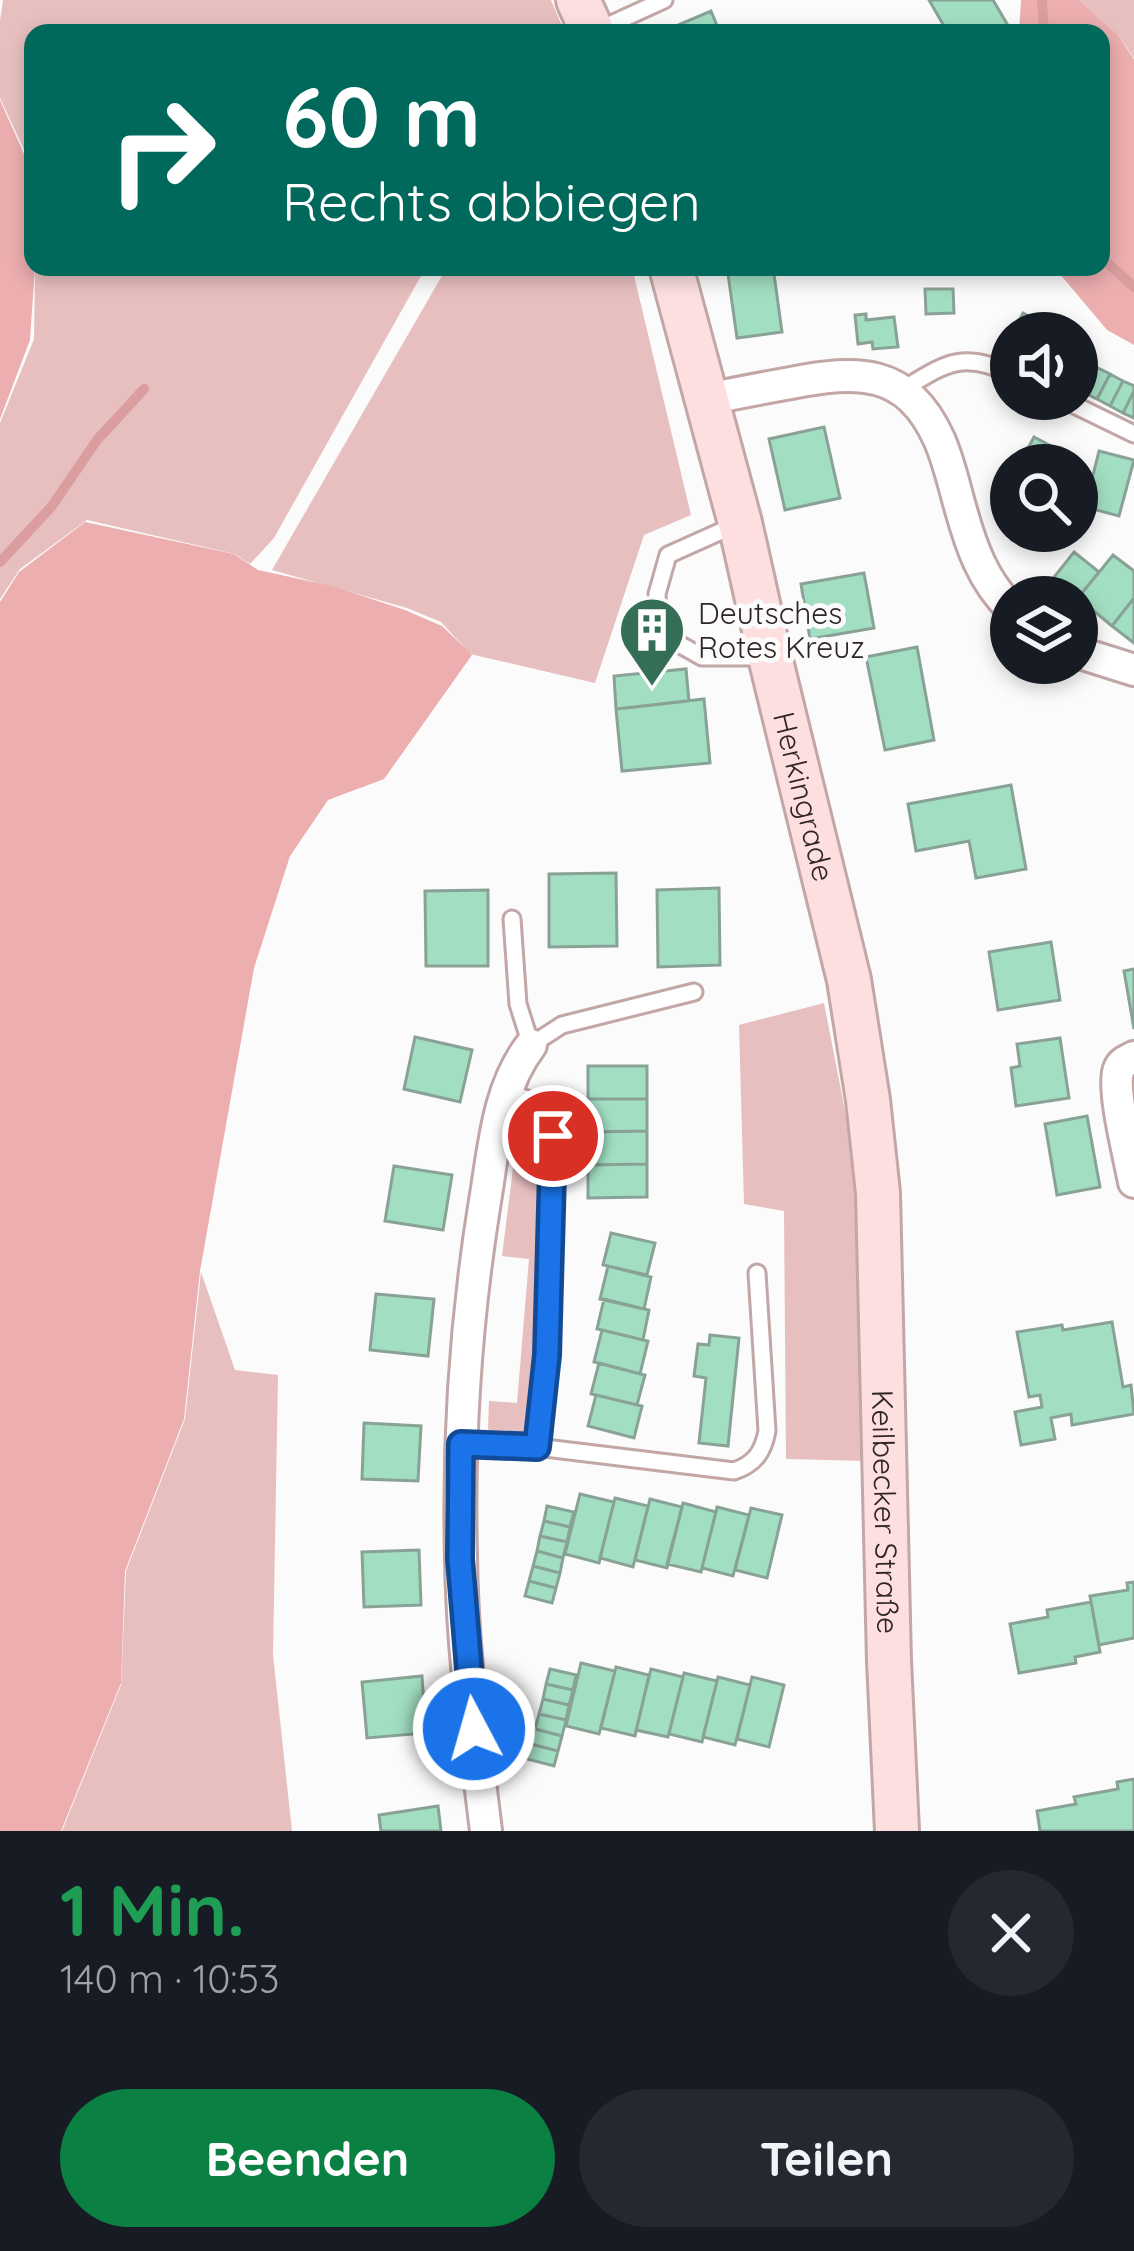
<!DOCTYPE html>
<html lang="de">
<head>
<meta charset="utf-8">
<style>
	:root { --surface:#171b24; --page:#242831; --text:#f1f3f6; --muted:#9ea1a6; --accent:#0b8043 }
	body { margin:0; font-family:Quicksand,sans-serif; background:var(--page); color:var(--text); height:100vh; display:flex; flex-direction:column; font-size:45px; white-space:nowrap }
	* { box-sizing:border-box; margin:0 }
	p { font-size:39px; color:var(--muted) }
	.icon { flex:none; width:66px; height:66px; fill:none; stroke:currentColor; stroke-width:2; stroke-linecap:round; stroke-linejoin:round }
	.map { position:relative; height:1831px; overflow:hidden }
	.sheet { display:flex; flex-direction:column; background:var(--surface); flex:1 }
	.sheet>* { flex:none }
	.hud { position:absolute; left:24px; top:24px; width:1086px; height:252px; border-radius:24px; box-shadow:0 6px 18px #0003; background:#00695c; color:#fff; overflow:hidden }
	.tools { position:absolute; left:990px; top:312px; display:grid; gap:24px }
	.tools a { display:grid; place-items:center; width:108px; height:108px; border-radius:50%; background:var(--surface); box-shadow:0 6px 18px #0003; font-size:60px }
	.pin { position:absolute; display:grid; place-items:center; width:102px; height:102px; color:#fff; margin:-51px; border:6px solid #fff; border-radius:50%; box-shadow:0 3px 12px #0007 }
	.me { position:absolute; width:132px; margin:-66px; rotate:354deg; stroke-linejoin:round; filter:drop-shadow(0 0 9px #0008) }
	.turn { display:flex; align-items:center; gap:42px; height:252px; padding:0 60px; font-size:54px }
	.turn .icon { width:156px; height:156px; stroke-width:2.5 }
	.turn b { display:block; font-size:84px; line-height:102px }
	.round { display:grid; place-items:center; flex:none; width:126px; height:126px; border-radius:63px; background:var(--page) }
	.headline { display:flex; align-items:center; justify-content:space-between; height:204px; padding:0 60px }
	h1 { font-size:72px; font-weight:700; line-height:90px; color:#1e9e55 }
	.primary-button { display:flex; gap:24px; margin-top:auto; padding:24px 60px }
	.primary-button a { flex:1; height:138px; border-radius:72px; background:var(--accent); color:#fff; font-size:48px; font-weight:700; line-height:138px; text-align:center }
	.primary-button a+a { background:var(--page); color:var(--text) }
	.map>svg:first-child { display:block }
	.green { fill:#e8bfbf }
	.forest { fill:#ecaeaf }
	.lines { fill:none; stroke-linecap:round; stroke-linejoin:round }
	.stream { stroke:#db9e9f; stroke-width:10 }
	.building { fill:#a2dec2; stroke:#89a296; stroke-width:3 }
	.service-casing { stroke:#c3a6a6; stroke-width:21 }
	.minor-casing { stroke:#c3a6a6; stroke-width:36 }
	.secondary-casing { stroke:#c3a6a6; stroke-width:48 }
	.service { stroke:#fff; stroke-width:15 }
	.minor { stroke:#fff; stroke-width:30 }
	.secondary { stroke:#fddfe0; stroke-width:42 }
	.route-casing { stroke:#114b97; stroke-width:30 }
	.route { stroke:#1a73e8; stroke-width:21 }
	.labels { text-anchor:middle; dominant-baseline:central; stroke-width:10; stroke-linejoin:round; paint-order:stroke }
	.poi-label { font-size:30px; fill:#302525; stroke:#fbfbfb; text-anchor:start }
	.street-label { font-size:30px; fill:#302525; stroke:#fbfbfb }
</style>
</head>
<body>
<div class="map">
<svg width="1134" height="1831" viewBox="0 0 1134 1831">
	<rect width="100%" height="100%" fill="#fbfbfb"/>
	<path class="green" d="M3 0H551L565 33H33V209L26 154 0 98V21Z
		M1079 0H1134V58L1119 36Z
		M35 267 65 268 426 267 274 538 250 564 235 554 87 520 20 569 0 599V423L34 339Z
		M447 267H632L691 515 644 535 595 683 470 654 441 622 407 608 272 570Z
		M824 1003 858 1177 868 1461 786 1459 784 1211 744 1204 739 1025Z
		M526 1127H536L546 1133 541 1362 531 1432 523 1440 496 1437 488 1429 489 1401 517 1403 529 1259 502 1256 517 1136Z
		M201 1272 235 1370 278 1375 273 1655 292 1831H62L121 1685 126 1571 185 1419Z"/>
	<path class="forest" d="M1021 0H1079L1118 35 1134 59V345L1107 330 1054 267H1101V33H1019Z
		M0 100 24 154 33 214 35 267 30 340 0 419Z
		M85 522 234 554 258 570 332 586 405 610 442 626 472 655 384 779 328 800 290 856 254 968 200 1271 184 1419 125 1571 121 1683 61 1831H0V602L19 572Z"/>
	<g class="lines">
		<path class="stream" d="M1042 0 1044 33
			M1101 257 1134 287
			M0 562 52 506 97 440 144 389"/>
	</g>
	<path class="building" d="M929 0H993L1010 29 1004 33H948Z
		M711 11 720 33H673L671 28Z
		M727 267H773L782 332 737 338Z
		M925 289H953L954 313 926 314Z
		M1023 313 1062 333H1013Z
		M866 314V320L894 317 898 347 873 349 872 342 858 344 855 315Z
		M1077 341 1089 347 1077 371Z
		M1096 367 1110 374 1097 399 1083 392Z
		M1110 374 1123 381 1110 406 1097 399Z
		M1123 381 1134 386V391L1123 413 1110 406Z
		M1134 391V418L1123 413Z
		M824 427 840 498 785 510 769 439Z
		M1034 437 1072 457 1068 465H1019Z
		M1099 451 1134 460 1119 516 1085 507Z
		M1074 552 1099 572 1077 599 1061 597 1047 586Z
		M1113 555 1134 571V598L1112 626 1078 598Z
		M864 573 874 628 810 639 801 584Z
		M1134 598V643L1112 626Z
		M917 647 934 740 885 750 866 657Z
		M686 669 689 701 616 709 614 676Z
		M704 699 710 763 622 771 616 709Z
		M1011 785 1026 869 976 878 969 841 916 851 908 804Z
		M616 873 617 946 549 947V874Z
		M719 888 720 965 658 967 657 890Z
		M488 890V966H426L425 891Z
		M1051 942 1060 1000 998 1010 989 952Z
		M1134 969V1029L1124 971Z
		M415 1037 472 1050 460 1102 404 1089Z
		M1060 1038 1069 1098 1016 1106 1011 1068 1020 1066 1017 1044Z
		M588 1066H647V1099H588Z
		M588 1099H647V1131L588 1132Z
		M1087 1116 1100 1187 1057 1195 1045 1124Z
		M647 1131V1164L588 1165V1132Z
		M647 1164V1197L588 1198V1165Z
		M394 1166 452 1175 443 1230 385 1221Z
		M611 1233 655 1243 647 1275 603 1265Z
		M608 1266 651 1277 644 1309 600 1299Z
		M376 1294 434 1299 428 1356 370 1350Z
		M604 1299 649 1310 643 1340 597 1329Z
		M1112 1322 1123 1387 1131 1385 1134 1414 1072 1425 1071 1414 1051 1418 1055 1439 1021 1445 1015 1412 1042 1407 1040 1395 1029 1397 1017 1332 1062 1325 1063 1330Z
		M602 1330 648 1341 640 1374 594 1362Z
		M710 1335 739 1338 728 1446 699 1443 706 1378 694 1376 698 1344 709 1345Z
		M599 1363 645 1375 637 1405 591 1394Z
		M596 1395 642 1406 634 1438 588 1426Z
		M364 1423 421 1426 418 1481 362 1479Z
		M580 1494 614 1502 599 1563 565 1554Z
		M615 1498 648 1506 633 1567 600 1558Z
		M650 1499 682 1507 667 1568 635 1560Z
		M683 1503 716 1512 701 1572 667 1564Z
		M547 1506 574 1512 570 1527 544 1521Z
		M717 1507 749 1515 733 1576 702 1568Z
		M751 1508 782 1515 767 1578 735 1570Z
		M544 1521 570 1527 567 1542 540 1536Z
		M540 1536 567 1542 563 1558 537 1551Z
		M419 1550 421 1605 364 1607 362 1552Z
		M537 1551 563 1558 560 1573 533 1566Z
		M533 1566 560 1573 556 1588 529 1581Z
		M529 1581 556 1588 552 1603 525 1596Z
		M1134 1582V1638L1099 1645 1090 1596 1128 1590 1127 1583Z
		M1091 1602 1100 1652 1075 1657 1076 1663 1019 1673 1010 1624 1048 1617 1047 1610Z
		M581 1663 615 1671 599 1734 566 1726Z
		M616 1667 649 1675 635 1736 601 1728Z
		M550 1669 576 1675 573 1690 546 1684Z
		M651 1669 683 1677 668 1737 636 1730Z
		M684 1673 717 1681 702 1742 669 1734Z
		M422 1676 426 1733 367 1738 362 1682Z
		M718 1677 750 1685 735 1745 703 1737Z
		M752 1677 784 1685 769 1747 737 1739Z
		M546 1684 573 1690 569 1705 543 1699Z
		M543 1699 569 1705 566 1720 539 1714Z
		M539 1714 566 1720 562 1736 535 1729Z
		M535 1729 562 1736 558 1751 531 1744Z
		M531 1744 558 1751 554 1766 527 1759Z
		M1134 1779V1831H1040L1037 1811 1076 1804 1074 1797 1118 1789 1117 1782Z
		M438 1806 441 1831H381L379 1815Z"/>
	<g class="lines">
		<g class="service-casing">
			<path id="service" d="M596 31 664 0
				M902 390C945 364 962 350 1011 374
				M1062 399 1134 434
				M735 525 668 555 657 594 658 618 670 639 702 657H767
				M512 919 518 1004 531 1045 562 1025 694 992
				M505 1092 540 1103 551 1112 553 1136 547 1355 537 1447
				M461 1445 537 1447 734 1471C755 1464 763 1452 767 1431L757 1273"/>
		</g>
		<g class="minor-casing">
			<path id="minor" d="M708 399C736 393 763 388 791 383 857 370 907 368 939 439 949 461 954 486 961 510 971 546 983 581 1011 608
				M1077 652 1134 670
				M1134 1057C1128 1060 1122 1062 1119 1069 1111 1086 1130 1160 1134 1182
				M486 1831C475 1740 462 1649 461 1557 458 1439 466 1318 485 1201 494 1148 497 1089 531 1045"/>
		</g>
		<g class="secondary-casing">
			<g id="secondary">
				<path d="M578 0 593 33"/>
				<path id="s1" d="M671 267 740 523 770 657 849 980 868 1100 878 1193 889 1661 897 1831"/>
			</g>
		</g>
		<use href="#service" class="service"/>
		<use href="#minor" class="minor"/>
		<use href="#secondary" class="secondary"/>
	</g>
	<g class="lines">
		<g class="route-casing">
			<path id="route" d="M474 1729 460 1559 461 1444 537 1447 547 1355 553 1136"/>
		</g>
		<use href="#route" class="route"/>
	</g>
	<defs>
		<g id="building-pin" transform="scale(3.45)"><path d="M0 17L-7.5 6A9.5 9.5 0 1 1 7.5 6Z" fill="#356e56" stroke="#fbfbfb"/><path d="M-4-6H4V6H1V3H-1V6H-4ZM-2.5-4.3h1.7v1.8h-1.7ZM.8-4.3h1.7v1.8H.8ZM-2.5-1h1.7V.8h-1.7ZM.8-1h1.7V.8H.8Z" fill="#fff"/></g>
	</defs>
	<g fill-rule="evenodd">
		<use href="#building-pin" x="652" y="630"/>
	</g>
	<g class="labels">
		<g class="poi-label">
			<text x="698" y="613">Deutsches<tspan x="698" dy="34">Rotes Kreuz</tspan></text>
		</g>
		<g class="street-label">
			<text stroke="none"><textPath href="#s1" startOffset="546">Herkingrade</textPath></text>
			<text stroke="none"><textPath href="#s1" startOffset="1269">Keilbecker Straße</textPath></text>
		</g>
	</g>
</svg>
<div class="tools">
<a><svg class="icon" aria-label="sound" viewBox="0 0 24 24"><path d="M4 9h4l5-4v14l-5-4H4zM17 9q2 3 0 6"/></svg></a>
<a><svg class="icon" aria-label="search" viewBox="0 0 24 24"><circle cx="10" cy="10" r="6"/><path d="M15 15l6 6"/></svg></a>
<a><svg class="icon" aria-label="layers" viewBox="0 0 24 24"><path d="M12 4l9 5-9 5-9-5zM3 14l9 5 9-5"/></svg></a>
</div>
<div class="pin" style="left:553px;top:1136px;background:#d93025"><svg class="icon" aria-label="arrive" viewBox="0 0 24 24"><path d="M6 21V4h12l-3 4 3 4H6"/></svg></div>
<svg class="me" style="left:474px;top:1729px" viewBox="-20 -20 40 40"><circle r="17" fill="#1a73e8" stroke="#fff" stroke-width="3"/><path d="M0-11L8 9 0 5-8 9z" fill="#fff"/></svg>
<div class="hud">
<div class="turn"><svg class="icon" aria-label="right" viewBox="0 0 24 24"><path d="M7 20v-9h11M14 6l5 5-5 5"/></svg><div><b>60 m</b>Rechts abbiegen</div></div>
</div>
</div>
<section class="sheet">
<div class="headline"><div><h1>1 Min.</h1><p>140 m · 10:53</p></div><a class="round"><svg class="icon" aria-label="close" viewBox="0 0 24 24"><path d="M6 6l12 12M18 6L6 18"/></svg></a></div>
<div class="primary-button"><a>Beenden</a><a>Teilen</a></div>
</section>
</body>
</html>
